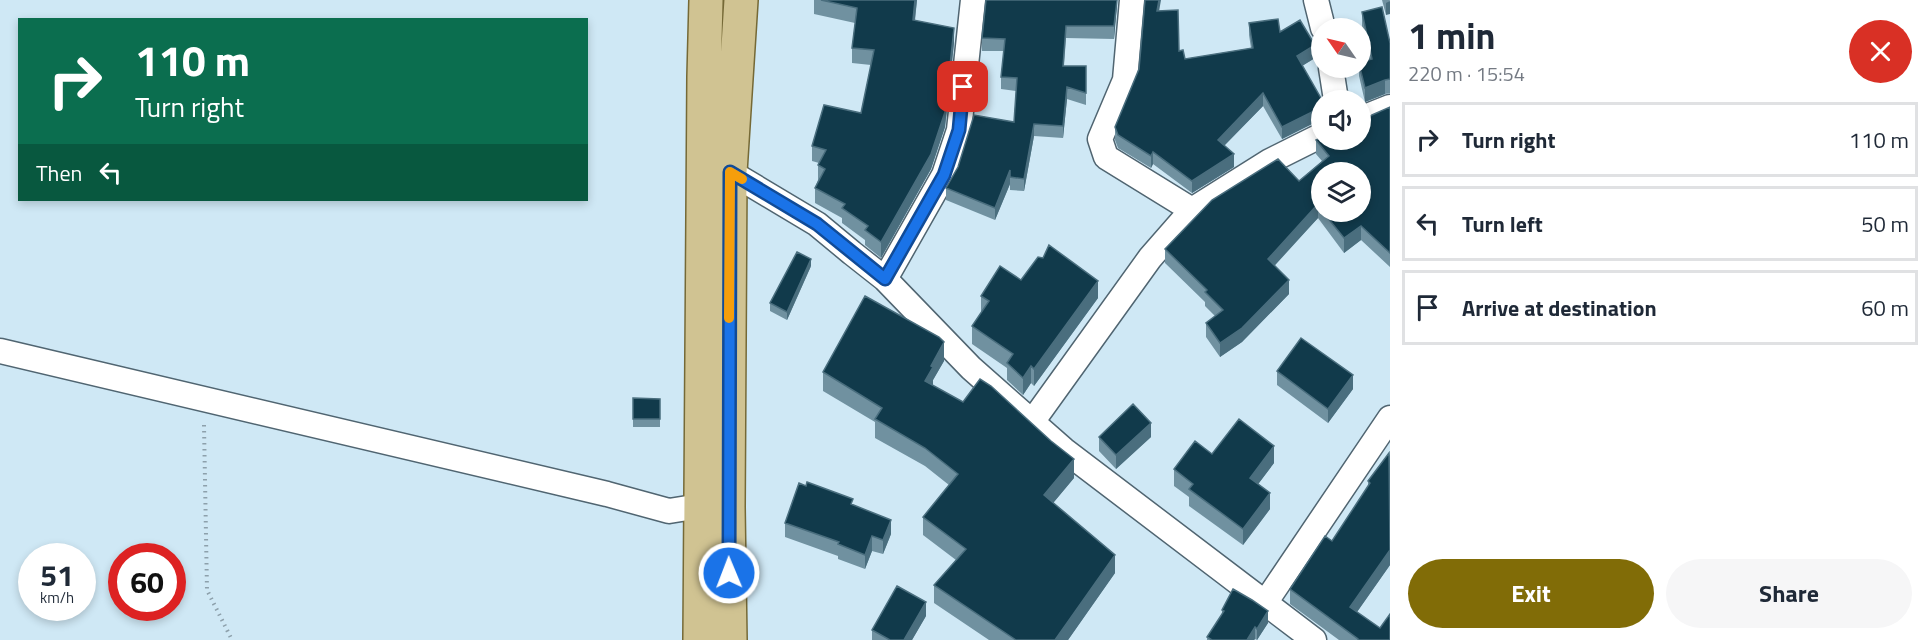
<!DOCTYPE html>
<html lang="en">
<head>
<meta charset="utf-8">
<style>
	:root { --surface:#fff; --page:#f6f6f7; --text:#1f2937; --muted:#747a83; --line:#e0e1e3; --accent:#816c07 }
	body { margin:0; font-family:"Titillium Web",sans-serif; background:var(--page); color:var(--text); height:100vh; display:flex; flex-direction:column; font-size:22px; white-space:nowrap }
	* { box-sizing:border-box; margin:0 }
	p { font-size:20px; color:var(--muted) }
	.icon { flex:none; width:33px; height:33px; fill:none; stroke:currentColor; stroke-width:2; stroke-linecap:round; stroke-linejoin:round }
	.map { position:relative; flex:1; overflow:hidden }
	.details { display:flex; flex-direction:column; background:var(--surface); width:540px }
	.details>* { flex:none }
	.top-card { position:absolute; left:18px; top:18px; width:570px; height:183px; border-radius:0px; box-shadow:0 3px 9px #0003; background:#0b6e4f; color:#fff; overflow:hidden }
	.needle { width:39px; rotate:304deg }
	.fabs { position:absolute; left:1311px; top:18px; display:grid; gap:12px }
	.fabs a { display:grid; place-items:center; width:60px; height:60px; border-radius:50%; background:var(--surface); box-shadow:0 3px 9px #0003; font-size:30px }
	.speed { position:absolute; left:18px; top:543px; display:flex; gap:12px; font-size:30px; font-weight:700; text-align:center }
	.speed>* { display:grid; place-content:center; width:78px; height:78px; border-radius:50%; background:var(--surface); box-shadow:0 3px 9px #0003; line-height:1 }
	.speed small { font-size:15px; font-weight:400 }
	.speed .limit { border:9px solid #d22; background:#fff; color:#111 }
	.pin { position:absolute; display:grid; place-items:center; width:51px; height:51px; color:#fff; margin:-26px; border-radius:12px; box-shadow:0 3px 9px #0006 }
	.me { position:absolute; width:66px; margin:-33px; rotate:359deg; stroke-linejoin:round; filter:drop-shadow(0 0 4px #0008) }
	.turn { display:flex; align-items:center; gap:21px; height:126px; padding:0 18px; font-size:27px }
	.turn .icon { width:78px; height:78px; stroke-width:2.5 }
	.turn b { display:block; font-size:42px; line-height:51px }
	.then { display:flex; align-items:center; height:57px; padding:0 18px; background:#0003; gap:12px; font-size:22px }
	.round { display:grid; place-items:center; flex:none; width:63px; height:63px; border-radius:32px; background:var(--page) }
	.head { display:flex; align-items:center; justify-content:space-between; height:102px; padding:0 18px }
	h1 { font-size:36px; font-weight:700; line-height:45px }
	.button { display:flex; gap:12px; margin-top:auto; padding:12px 18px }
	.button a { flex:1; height:69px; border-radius:36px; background:var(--accent); color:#fff; font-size:24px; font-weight:700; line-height:69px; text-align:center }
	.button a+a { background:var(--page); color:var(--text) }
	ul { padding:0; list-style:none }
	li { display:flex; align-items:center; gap:18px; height:75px; margin:0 12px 9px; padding:0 6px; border:3px solid var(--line); border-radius:0px }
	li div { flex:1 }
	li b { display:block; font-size:22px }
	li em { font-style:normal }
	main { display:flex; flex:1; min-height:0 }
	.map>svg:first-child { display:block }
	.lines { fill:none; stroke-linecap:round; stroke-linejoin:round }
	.minor-casing { stroke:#506571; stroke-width:27 }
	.primary-casing { stroke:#756936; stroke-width:36 }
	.path { stroke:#8da0ab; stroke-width:4; stroke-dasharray:1.5 4.5; stroke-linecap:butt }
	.minor { stroke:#fff; stroke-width:24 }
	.primary { stroke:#d0c392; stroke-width:33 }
	.wall { fill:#7091a0; fill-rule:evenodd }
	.shaded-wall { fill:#4a6e7e }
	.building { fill:#113a4b; stroke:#4a6e7e; stroke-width:1.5 }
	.route-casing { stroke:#114b97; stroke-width:15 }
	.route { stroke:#1a73e8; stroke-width:10 }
	.slow { stroke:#f59e0b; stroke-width:10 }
</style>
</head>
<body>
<main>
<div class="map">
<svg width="1390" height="640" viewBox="0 0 1390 640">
	<rect width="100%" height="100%" fill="#cfe8f5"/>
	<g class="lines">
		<g class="minor-casing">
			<path id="minor" d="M1132 0 1125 80 1100 139 1106 157 1192 210
				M1316 0 1323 28
				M1331 68 1336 100
				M1360 119 1390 107
				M730 172 817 224 852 253 885 279 971 368 1064 450 1314 640
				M885 279 944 175 959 130 973 0
				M0 351 607 494 669 511 700 506
				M1032 422 1150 258 1192 210 1270 161 1322 135
				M1265 603 1390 418"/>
		</g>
		<g class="primary-casing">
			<path id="primary" d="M700 640 704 77 706 0
				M730 640 728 507 730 172 741 0"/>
		</g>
		<path class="path" d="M204 425 207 590 232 640"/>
		<use href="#minor" class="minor"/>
		<use href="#primary" class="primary"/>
	</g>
	<path class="wall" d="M814 0H917L915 21 954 43 945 127 931 169 881 258 865 245V240L842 223V218L815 203V188L818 180V165L819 163 812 161V146L861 113 871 65 852 63V48L855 23 814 14Z
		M1117 0 1114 39 1066 38 1064 66H1086V105L1067 99 1063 138 1034 136 1024 191 1010 190V184L995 220 946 200V188L1014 122 1016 91 1001 89V77L1004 51H982V38Z
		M1382 0H1390L1386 15Z
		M1159 11 1179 51 1185 59 1251 48 1249 35V23L1280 32 1315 58 1302 66 1322 100V122H1316L1282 139 1263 106 1224 146 1234 167 1192 193 1153 164 1151 168 1118 148 1115 140V127L1139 69Z
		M1362 12 1390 43V93L1385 94 1365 102 1359 76V68H1360L1369 60 1362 26Z
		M1390 107V267L1361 240 1344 253 1318 218 1274 265 1289 294 1242 342 1220 357 1206 337V323L1215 316 1205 306V302L1165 263V249L1299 181 1322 161 1316 154V140H1360ZM1322 172 1360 212H1322Z
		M811 266 787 320 770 311V303Z
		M1021 280 1098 298 1034 386 1031 383 1023 395 1007 380V368L972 344V326L981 313V296Z
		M944 361 933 380V386L1074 478 1053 503 1115 573 1068 640H989L934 603V585L956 560 923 535V517L949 485 925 466 875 438V422L823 391V372Z
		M1277 371 1353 389 1328 423 1277 385Z
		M633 398 660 399V427H633Z
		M1099 437H1151L1116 469 1099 451Z
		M1212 454 1274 463 1258 484 1270 509 1243 545 1189 506V497L1174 486V469Z
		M1390 454V565L1357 612 1390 640H1339L1290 604V589L1332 541 1368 487V481Z
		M853 505 891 534 883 554 872 551 865 569 838 559V556L785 537V523Z
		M1222 610 1268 623 1257 640 1255 639 1254 640H1207V637L1222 615Z
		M926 616 912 640H872V630Z"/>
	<path class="shaded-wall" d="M915 0H917L913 35V20Z
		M1117 0V6L1114 39V26Z
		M1159 0H1161L1157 23V11Z
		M1390 1V14L1386 15V3Z
		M954 28V43L945 127 931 169 881 258V242Z
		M1315 45V58L1297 69V56Z
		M1385 80V94L1365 102V88Z
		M1067 87V99L1063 138V126Z
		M1263 93V106L1218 152V140Z
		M1316 110V122L1282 139V127Z
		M1034 124V136L1024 191V179Z
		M1153 152V164L1151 168V156Z
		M1234 154V167L1192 193V181Z
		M1010 170V184L995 220V208Z
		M1318 204V218L1268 273V259Z
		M1361 226V240L1344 253V238Z
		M811 259V266L787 320V312Z
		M1289 280V294L1242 342 1220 357V343Z
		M1098 281V298L1034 386V369Z
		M944 342V361L933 380V385L925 381 931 366Z
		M1031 366V383L1023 395V378Z
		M1353 375V389L1328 423V409Z
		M1151 423V437L1116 469V455Z
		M1274 446V463L1250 495V478Z
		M1074 459V478L1044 514V495Z
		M1270 493V509L1243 545V529Z
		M891 520V534L883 554V540Z
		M872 536V551L865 569V555Z
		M1390 550V565L1350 622V607Z
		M1115 555V573L1068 640H1055Z
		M926 602V616L912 640H904Z
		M1268 611V623L1257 640V629Z
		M1255 627V639L1254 640H1247Z"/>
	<path class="building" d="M821 0H915L913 20 954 28 945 112 931 154 881 242 865 230 868 226 842 208 845 204 815 188 825 169 818 165 826 150 812 146 824 105 861 113 874 50 852 48 857 8Z
		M986 0H1117L1114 26H1066L1063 66H1086V93L1067 87 1063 126 1034 124 1024 179 1010 177V170L995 208 946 188 958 167 974 115 1014 122 1017 78 1001 77 1005 39 982 38Z
		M1145 0H1159L1157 11 1178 10 1179 51 1183 50 1185 59 1253 48 1249 23 1278 19 1280 32 1300 20 1315 45 1297 56 1322 100V110H1316L1282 127 1263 93 1218 140 1234 154 1192 181 1153 152 1151 156 1118 135 1115 127 1139 69Z
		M1382 7 1390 43V79L1385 80 1365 88 1360 68V62L1372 59 1362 12Z
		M1390 107V253L1361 226 1344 238 1323 212H1360V172H1322V209L1318 204 1268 259 1289 280 1242 328 1220 343 1206 323 1223 310 1205 292 1207 290 1165 249 1212 200 1278 159 1299 181 1329 156 1316 140 1322 137V140H1360V124L1372 115Z
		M1049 245 1098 281 1034 369 1031 366 1023 378 1007 363 1013 354 972 326 989 301 981 296 1000 266 1021 280 1038 257 1043 258Z
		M797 252 811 259 787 312 770 303Z
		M865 296 939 337 944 342 931 366 933 367 925 381 963 402 980 379 991 386 1051 441 1074 459 1044 495 1115 555 1055 640H1016L934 585 966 549 923 517 958 474 925 448 875 419 882 408 823 372Z
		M1301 338 1353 375 1328 409 1277 371Z
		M633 398 660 399V419H633Z
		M1133 404 1151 423 1116 455 1099 437Z
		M1239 419 1274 446 1250 478 1270 493 1243 529 1189 489 1193 484 1174 469 1195 441 1212 454Z
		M1389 453 1390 550 1350 607 1380 628 1390 614V640H1358V639L1290 589 1325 536 1332 541 1370 483 1368 481Z
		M807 482 853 499 851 504 891 520 883 540 872 536 865 555 838 544 839 542 785 523 799 483 806 486Z
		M897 586 926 602 904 640H890L872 630Z
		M1233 589 1252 600 1268 611 1257 629 1255 627 1247 640H1212L1207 637 1224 611 1222 610Z"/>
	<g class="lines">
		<g class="route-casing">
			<path id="route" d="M729 573 730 172 817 224 885 279 944 175 959 130 963 87"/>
		</g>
		<use href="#route" class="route"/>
		<path class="slow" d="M729 318 730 172 742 179"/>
	</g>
</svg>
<div class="fabs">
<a><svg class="needle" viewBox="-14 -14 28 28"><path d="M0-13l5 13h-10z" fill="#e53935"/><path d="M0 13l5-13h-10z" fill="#747a83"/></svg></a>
<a><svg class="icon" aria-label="sound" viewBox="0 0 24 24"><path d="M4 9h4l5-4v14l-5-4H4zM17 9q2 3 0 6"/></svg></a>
<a><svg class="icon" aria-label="layers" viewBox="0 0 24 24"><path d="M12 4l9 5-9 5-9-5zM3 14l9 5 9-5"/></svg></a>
</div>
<div class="speed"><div>51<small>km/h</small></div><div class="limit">60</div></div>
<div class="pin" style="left:963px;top:87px;background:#d93025"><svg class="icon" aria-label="arrive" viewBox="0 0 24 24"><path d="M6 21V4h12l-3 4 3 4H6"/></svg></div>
<svg class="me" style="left:729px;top:573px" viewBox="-20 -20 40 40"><circle r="17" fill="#1a73e8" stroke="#fff" stroke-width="3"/><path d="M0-11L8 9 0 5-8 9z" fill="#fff"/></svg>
<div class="top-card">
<div class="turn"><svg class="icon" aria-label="right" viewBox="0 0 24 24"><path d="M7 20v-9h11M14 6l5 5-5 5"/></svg><div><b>110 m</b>Turn right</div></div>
<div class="then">Then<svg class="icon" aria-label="left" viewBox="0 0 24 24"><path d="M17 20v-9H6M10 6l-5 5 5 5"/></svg></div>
</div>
</div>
<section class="details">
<div class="head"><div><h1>1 min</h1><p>220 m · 15:54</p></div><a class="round" style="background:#d93025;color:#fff"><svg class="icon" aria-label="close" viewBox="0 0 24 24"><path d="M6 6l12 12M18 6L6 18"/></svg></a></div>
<ul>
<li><svg class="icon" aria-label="right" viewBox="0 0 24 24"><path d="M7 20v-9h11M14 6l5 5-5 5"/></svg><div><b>Turn right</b></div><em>110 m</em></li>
<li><svg class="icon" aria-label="left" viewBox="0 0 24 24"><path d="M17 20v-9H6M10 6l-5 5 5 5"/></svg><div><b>Turn left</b></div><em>50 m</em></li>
<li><svg class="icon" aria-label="arrive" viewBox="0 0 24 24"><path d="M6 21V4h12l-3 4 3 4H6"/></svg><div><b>Arrive at destination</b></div><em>60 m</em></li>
</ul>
<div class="button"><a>Exit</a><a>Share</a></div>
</section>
</main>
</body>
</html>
